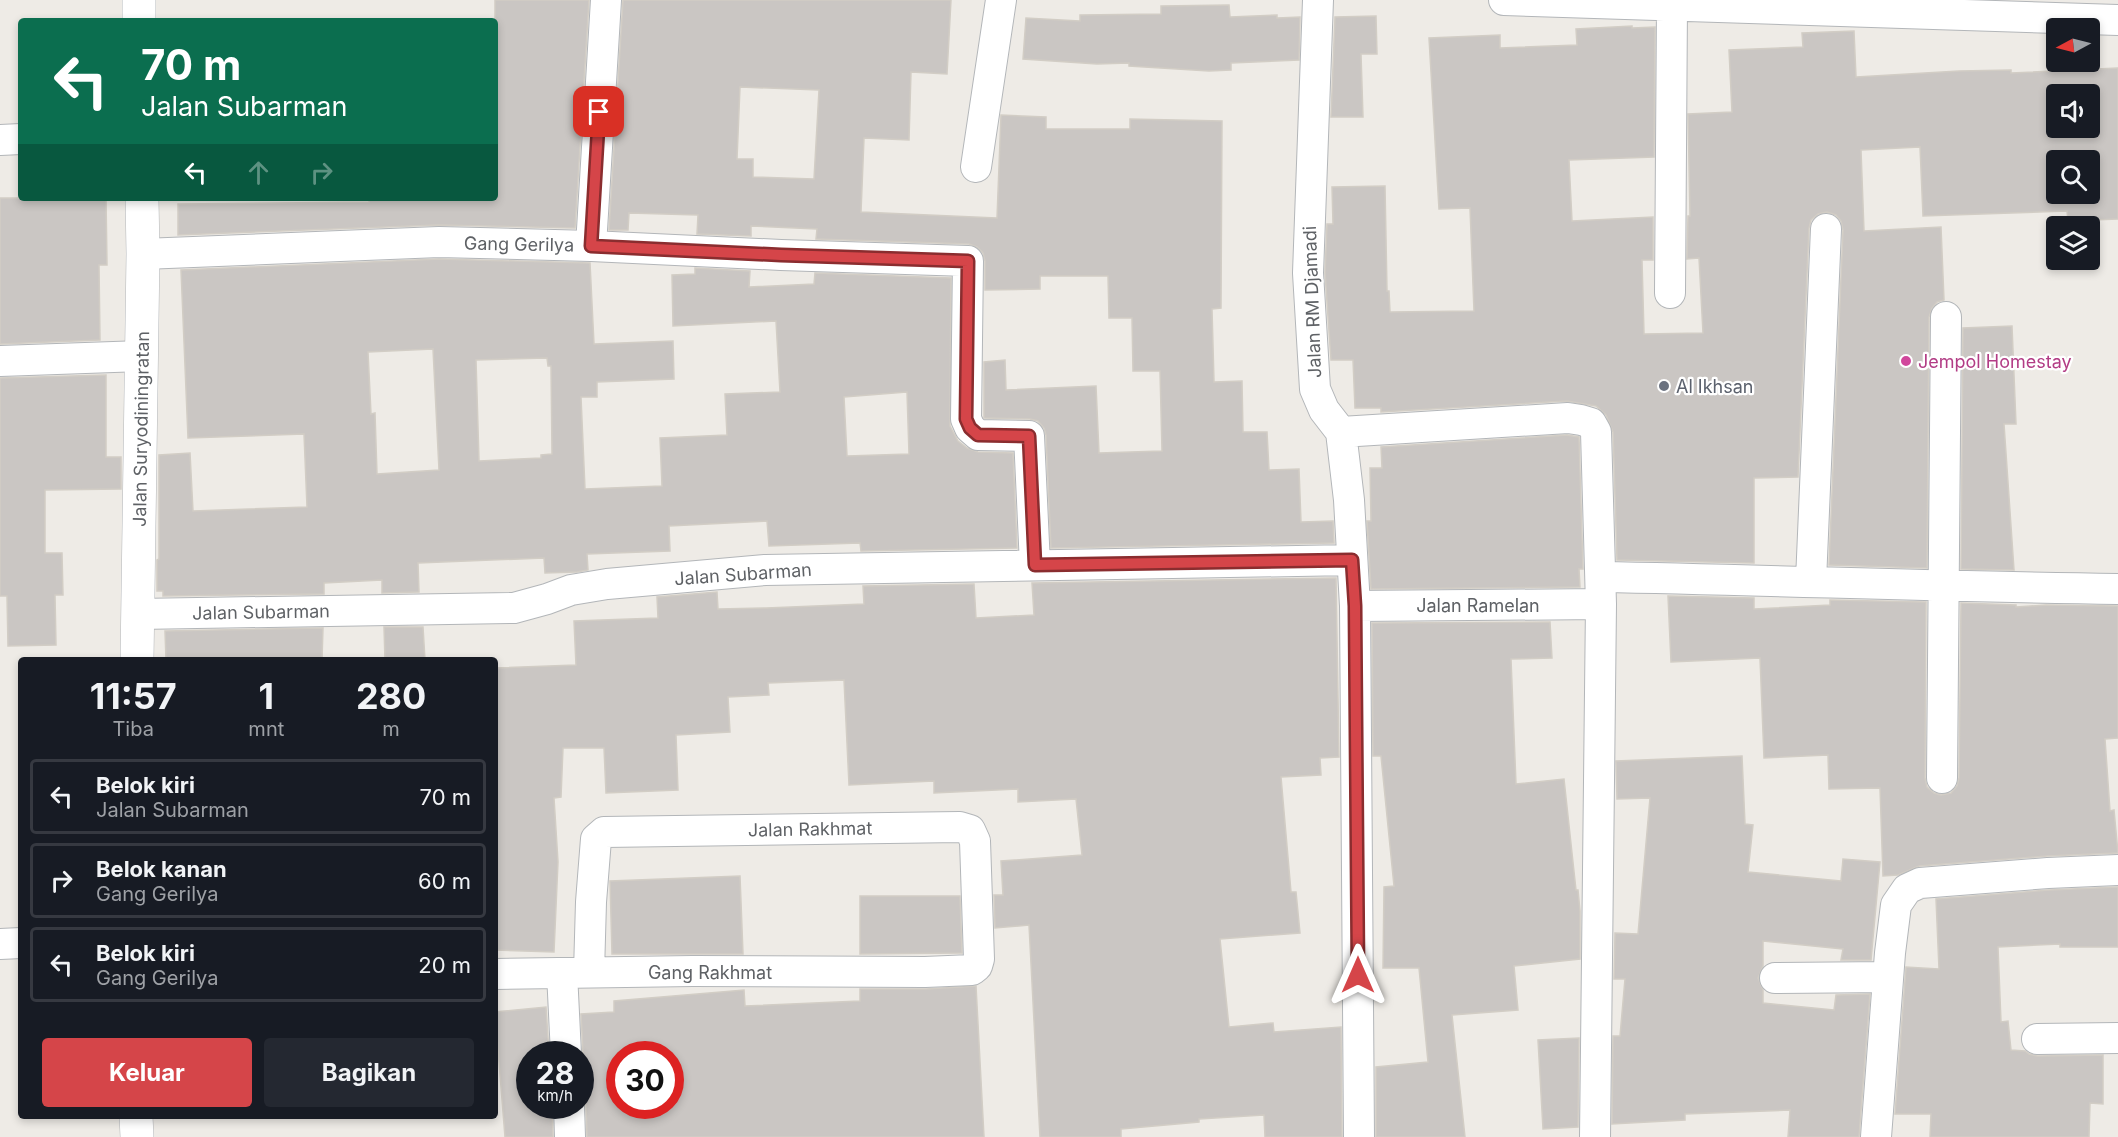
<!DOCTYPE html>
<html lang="id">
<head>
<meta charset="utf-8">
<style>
	:root { --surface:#171b24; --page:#242831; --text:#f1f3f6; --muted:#9ea1a6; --line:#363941; --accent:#d54549 }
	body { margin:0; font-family:Inter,sans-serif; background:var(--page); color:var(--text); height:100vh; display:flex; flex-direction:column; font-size:22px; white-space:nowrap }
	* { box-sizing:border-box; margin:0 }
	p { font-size:20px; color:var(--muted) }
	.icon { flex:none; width:33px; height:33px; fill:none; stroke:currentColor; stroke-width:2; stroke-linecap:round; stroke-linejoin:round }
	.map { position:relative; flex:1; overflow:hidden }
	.drawer { position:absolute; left:18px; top:657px; width:480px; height:462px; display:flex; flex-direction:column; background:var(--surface); border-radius:6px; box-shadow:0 3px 9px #0003 }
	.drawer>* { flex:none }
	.banner { position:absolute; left:18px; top:18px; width:480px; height:183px; border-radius:6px; box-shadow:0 3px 9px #0003; background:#0b6e4f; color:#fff; overflow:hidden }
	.needle { width:39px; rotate:263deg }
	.tools { position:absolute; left:2046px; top:18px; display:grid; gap:12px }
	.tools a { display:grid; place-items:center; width:54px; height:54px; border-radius:6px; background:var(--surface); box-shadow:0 3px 9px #0003; font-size:30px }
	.speed { position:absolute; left:516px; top:1041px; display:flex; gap:12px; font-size:30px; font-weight:700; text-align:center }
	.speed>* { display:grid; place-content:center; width:78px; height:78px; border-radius:50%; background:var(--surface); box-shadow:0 3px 9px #0003; line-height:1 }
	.speed small { font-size:15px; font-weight:400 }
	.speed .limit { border:9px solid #d22; background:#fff; color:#111 }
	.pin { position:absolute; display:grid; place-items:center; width:51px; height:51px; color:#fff; margin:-26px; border-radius:12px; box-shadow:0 3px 9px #0006 }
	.me { position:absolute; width:66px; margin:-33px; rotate:0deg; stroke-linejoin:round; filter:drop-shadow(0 0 4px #0008) }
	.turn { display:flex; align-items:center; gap:21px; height:126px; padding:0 24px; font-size:27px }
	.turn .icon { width:78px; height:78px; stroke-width:2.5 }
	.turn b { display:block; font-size:42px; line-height:51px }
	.lanes { display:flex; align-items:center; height:57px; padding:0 24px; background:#0003; justify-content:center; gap:30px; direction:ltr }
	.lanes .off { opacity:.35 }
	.eta { display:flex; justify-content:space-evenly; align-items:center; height:102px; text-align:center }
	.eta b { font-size:36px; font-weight:700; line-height:42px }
	.primary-button { display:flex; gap:12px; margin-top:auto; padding:12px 24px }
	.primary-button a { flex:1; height:69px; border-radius:6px; background:var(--accent); color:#fff; font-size:24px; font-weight:700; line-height:69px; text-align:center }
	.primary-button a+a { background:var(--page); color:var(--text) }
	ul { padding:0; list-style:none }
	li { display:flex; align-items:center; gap:18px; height:75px; margin:0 12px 9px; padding:0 12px; border:3px solid var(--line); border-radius:6px }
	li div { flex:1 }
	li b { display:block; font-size:22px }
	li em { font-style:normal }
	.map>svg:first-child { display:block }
	.building { fill:#cac6c3; stroke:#d2cdc5; stroke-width:1.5; fill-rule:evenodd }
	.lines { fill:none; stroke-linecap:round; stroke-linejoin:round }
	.minor-casing { stroke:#b3b6b9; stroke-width:32 }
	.tertiary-casing { stroke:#b3b6b9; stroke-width:34 }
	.minor { stroke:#fff; stroke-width:30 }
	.tertiary { stroke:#fff; stroke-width:33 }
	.route-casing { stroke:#8a2d2f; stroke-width:15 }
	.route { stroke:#d54549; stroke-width:10 }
	.hotel-dot { fill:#d1479c; stroke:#fff; stroke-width:2 }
	.worship-dot { fill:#6b7280; stroke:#fff; stroke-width:2 }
	.labels { text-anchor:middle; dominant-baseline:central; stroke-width:4.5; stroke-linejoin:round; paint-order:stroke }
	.street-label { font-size:18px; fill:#5e6165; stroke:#fff }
	.hotel-label { font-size:18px; fill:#b23c85; stroke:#fff; text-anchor:start }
	.worship-label { font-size:18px; fill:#5b616d; stroke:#fff; text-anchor:start }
</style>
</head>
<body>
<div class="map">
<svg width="2118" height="1137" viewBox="0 0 2118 1137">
	<rect width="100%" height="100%" fill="#eeebe6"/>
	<path class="building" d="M495 0H589L575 228 438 225 178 235V204L369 202V198H495Z
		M623 0H951L947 74 911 72 909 140 864 138 861 212 997 218 1001 115 1046 117V129H1130V119L1222 121 1221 308 1212 309 1214 382 1242 381 1243 432H1267L1269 470 1299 469 1301 522 1333 521 1334 543 1051 548 1046 435 1044 428 1038 421 1030 419 984 418V362L1005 360 1006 390 1096 386 1099 453 1162 451 1160 371H1133L1132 318H1109L1108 276H1040V289L985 290V261L983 253 977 247 969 244 816 239 817 229 751 226V236L697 234 698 215 629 213 628 230H609ZM740 87 819 90 814 179 753 177V159H737Z
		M1229 5 1230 17 1277 15V18L1300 17 1299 60 1231 63V70L1209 71 1129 66V63L1097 64 1023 59 1026 18 1080 21V15L1161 14V6Z
		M1376 16 1377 54H1361L1363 117H1331L1335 17Z
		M1632 26V28L1655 27 1654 157 1569 160 1572 221 1653 217V260H1642L1644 334 1703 333 1699 258 1687 259 1688 216H1690L1688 114 1732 112 1729 50 1803 47 1802 33 1854 31 1856 77 1959 71 2011 70V73L2118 68V219L2068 221 2067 211 1923 216 1920 147 1861 150 1864 231 1941 227 1944 300 1937 302 1932 308 1929 317 1927 568 1829 565 1843 230 1841 221 1836 215 1827 212 1818 214 1811 220 1809 228 1798 477 1754 478V563L1617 560 1613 432 1606 415 1596 406 1567 401 1381 412V408H1355L1353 360H1331L1325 273 1327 224H1333L1332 187 1385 186 1387 291H1389L1390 312 1474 311 1470 208 1439 209 1429 38 1500 35V48L1577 45 1576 29ZM2056 94H2090V128H2056ZM2056 160H2090V194H2056Z
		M0 198H106L107 265H99L100 340 0 344Z
		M439 259 590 263 594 344 673 341 674 379 597 382V397H581L585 489 662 486 660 438 727 435 725 394 780 392 776 321 673 326 672 275 695 274V268L750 271 749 287 814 284 815 273 951 278 950 426 958 441 967 448 978 452 1013 453 1017 548 861 551 860 543 769 546 767 521 669 526 670 551 587 554 588 570 577 572 545 573 544 558 418 563 419 592 382 593V580L324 583V594L163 596V591H157V560L159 559V455L190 453 193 511 307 507 304 434 188 438 181 270ZM433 349 439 470 377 474 375 413 371 414 368 352ZM547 358 548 366H551L552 454 541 455V458L479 461 476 360ZM907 392 909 454 847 456 844 397Z
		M2012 326 2016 424H2004L2014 570 1961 569 1963 328Z
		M106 375V457H121V489L45 490V553H62L63 595H55L56 645 8 646 7 596H0V378Z
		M1567 435 1579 437 1583 569H1579L1580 587 1371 589 1367 521H1371L1370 468H1382L1381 447Z
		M1336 578 1339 757 1320 758 1321 775 1281 777 1291 892H1296L1300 933 1220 939 1229 1027 1273 1023 1274 1032 1341 1027 1342 1137H1265L1264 1115 1199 1119V1122L1121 1129V1137H1040L1029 925 995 928 994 895H1003L1001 861 1082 855 1076 799 1018 802V789L934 793V781L849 785 844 680 768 683 769 695 728 697 730 732 676 735 678 790 606 793 604 748H563L561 797 554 798 558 862 554 952 495 950V668L576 665 574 621 658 618 657 597 717 592 718 609 766 608 864 604 863 586 974 584 976 618 1034 615 1032 583Z
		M1668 596 1754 598V609L1830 605V600L1926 602 1925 778 1927 787 1934 793 1941 795 1951 793 1957 786 1959 778 1961 603 2016 605V607L2046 605 2118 606V738L2105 739 2110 811 2114 810 2118 853 2047 856 1919 866 1898 875 1883 876 1880 788 1829 789 1828 755 1764 758 1760 658 1671 662Z
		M1550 622 1552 658 1511 659 1516 784 1564 779 1576 890H1578L1580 911V959L1514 966 1518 1010 1452 1015 1465 1137H1376V1067L1428 1062 1419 968H1383L1384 887 1394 886 1381 756H1373L1372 623Z
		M384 627H423L425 660H385Z
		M323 628 322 660H166L165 631Z
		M1742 756 1745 824 1753 825 1748 872 1841 881 1843 859 1880 862 1871 960H1841L1843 949 1763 941V966L1758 978 1763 990V1003L1834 1010 1836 995 1870 994 1859 1137H1788L1790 1110 1685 1114V1120L1612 1124 1613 1036H1620L1625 979H1614L1615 933 1638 934 1650 798 1617 799 1616 761Z
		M740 876 743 954H612L610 881Z
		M2118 887V947H2060V944L1998 947 2001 1022 2008 1021 2011 1050 2025 1051 2029 1054 2037 1056 2103 1055V1104L2090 1103 2089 1137H1930L1931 1114H1895L1906 967 1939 969 1936 899 2049 890Z
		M860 896H960L962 953 860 954Z
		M976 986 984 1137H587L586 1105 580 1094V1063L583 1053 581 1014 614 1012V1001L744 990 745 1006 860 1001V989H926ZM620 1054H670V1106H620Z
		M546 1007 549 1054H530V1106H552L553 1137H505L495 1012Z
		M1579 1038 1578 1127 1543 1129 1538 1040Z"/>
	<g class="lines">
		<g class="minor-casing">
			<path id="minor" d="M1318 0 1308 273 1315 389 1324 410 1341 432 1349 500 1355 606 1359 1137
				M1504 0 2118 20
				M0 140 21 139
				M976 167 1001 0
				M591 246 606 0
				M143 254 439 242 591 246 781 255 968 261 966 419 970 428 978 435 1029 436 1035 565
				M1670 293 1672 5
				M0 361 142 356
				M1341 432 1568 418 1581 420 1591 423 1596 432 1601 604 1595 1137
				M1601 577C1773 580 1946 587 2118 589
				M1811 581 1826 229
				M1355 606 1601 604
				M138 614 514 608 547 599 571 590 607 584 765 570 1352 560
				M1942 778 1946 317
				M0 944 21 943
				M562 973 566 1054
				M495 974 693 971 925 972 972 970 977 966 979 959 975 841 970 830 960 827 604 832 596 839 591 902 589 972
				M1775 978 1888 977
				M2037 1039 2118 1038
				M569 1106 570 1137
				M1876 1137 1890 953 1896 905 1907 889 1920 883 2048 873 2118 870"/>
		</g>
		<g class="tertiary-casing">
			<path id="tertiary" d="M139 0V21
				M137 660 143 254 142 198
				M136 1116 137 1137"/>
		</g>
		<use href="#minor" class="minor"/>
		<use href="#tertiary" class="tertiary"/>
	</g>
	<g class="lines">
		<g class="route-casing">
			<path id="route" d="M599 112 591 246 781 255 968 261 966 419 970 428 978 435 1029 436 1035 565 1352 560 1355 606 1358 975"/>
		</g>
		<use href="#route" class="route"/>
	</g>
	<circle class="hotel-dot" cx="1906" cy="361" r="6"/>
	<circle class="worship-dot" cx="1664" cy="386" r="6"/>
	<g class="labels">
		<g class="street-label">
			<text transform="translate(519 244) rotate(1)">Gang Gerilya</text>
			<text transform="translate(1312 302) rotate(-92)">Jalan RM Djamadi</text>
			<text transform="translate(141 429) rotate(-89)">Jalan Suryodiningratan</text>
			<text transform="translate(743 574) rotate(-4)">Jalan Subarman</text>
			<text x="1478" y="605">Jalan Ramelan</text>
			<text transform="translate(261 612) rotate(-1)">Jalan Subarman</text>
			<text transform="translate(810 829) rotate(-1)">Jalan Rakhmat</text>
			<text x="710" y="972">Gang Rakhmat</text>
		</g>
		<g class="hotel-label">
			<text x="1918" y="361">Jempol Homestay</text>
		</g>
		<g class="worship-label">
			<text x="1676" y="386">Al Ikhsan</text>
		</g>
	</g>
</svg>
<div class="tools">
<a><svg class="needle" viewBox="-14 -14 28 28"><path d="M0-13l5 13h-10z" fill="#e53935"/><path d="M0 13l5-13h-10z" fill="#9ea1a6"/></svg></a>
<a><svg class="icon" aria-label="sound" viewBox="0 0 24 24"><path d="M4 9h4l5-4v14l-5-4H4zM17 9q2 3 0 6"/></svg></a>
<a><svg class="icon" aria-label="search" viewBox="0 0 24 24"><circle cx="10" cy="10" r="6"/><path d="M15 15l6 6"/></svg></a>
<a><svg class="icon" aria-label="layers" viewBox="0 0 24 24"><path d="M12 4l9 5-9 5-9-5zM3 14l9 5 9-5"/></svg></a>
</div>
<div class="speed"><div>28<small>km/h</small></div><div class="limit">30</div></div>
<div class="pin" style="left:599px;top:112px;background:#d93025"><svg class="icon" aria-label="arrive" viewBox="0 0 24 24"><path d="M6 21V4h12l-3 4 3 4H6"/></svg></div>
<svg class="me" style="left:1358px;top:975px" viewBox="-20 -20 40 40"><path d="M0-17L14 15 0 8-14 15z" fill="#d54549" stroke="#fff" stroke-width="4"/></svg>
<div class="banner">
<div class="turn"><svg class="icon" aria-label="left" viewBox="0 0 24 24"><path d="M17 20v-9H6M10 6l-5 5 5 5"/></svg><div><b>70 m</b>Jalan Subarman</div></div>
<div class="lanes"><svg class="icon" aria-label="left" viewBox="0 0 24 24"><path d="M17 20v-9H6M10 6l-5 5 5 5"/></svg><svg class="icon off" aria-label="ahead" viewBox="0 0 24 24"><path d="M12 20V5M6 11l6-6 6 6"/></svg><svg class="icon off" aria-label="right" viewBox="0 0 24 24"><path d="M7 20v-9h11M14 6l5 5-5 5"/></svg></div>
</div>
<section class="drawer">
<div class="eta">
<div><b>11:57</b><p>Tiba</p></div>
<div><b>1</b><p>mnt</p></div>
<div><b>280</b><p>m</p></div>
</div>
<ul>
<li><svg class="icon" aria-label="left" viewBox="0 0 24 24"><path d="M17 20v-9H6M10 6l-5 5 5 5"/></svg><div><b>Belok kiri</b><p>Jalan Subarman</p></div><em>70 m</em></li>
<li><svg class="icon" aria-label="right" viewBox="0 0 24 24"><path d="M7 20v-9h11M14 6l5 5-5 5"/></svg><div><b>Belok kanan</b><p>Gang Gerilya</p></div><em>60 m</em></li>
<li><svg class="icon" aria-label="left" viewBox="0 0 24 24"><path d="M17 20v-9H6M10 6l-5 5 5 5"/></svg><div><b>Belok kiri</b><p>Gang Gerilya</p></div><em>20 m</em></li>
</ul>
<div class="primary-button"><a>Keluar</a><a>Bagikan</a></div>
</section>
</div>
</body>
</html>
